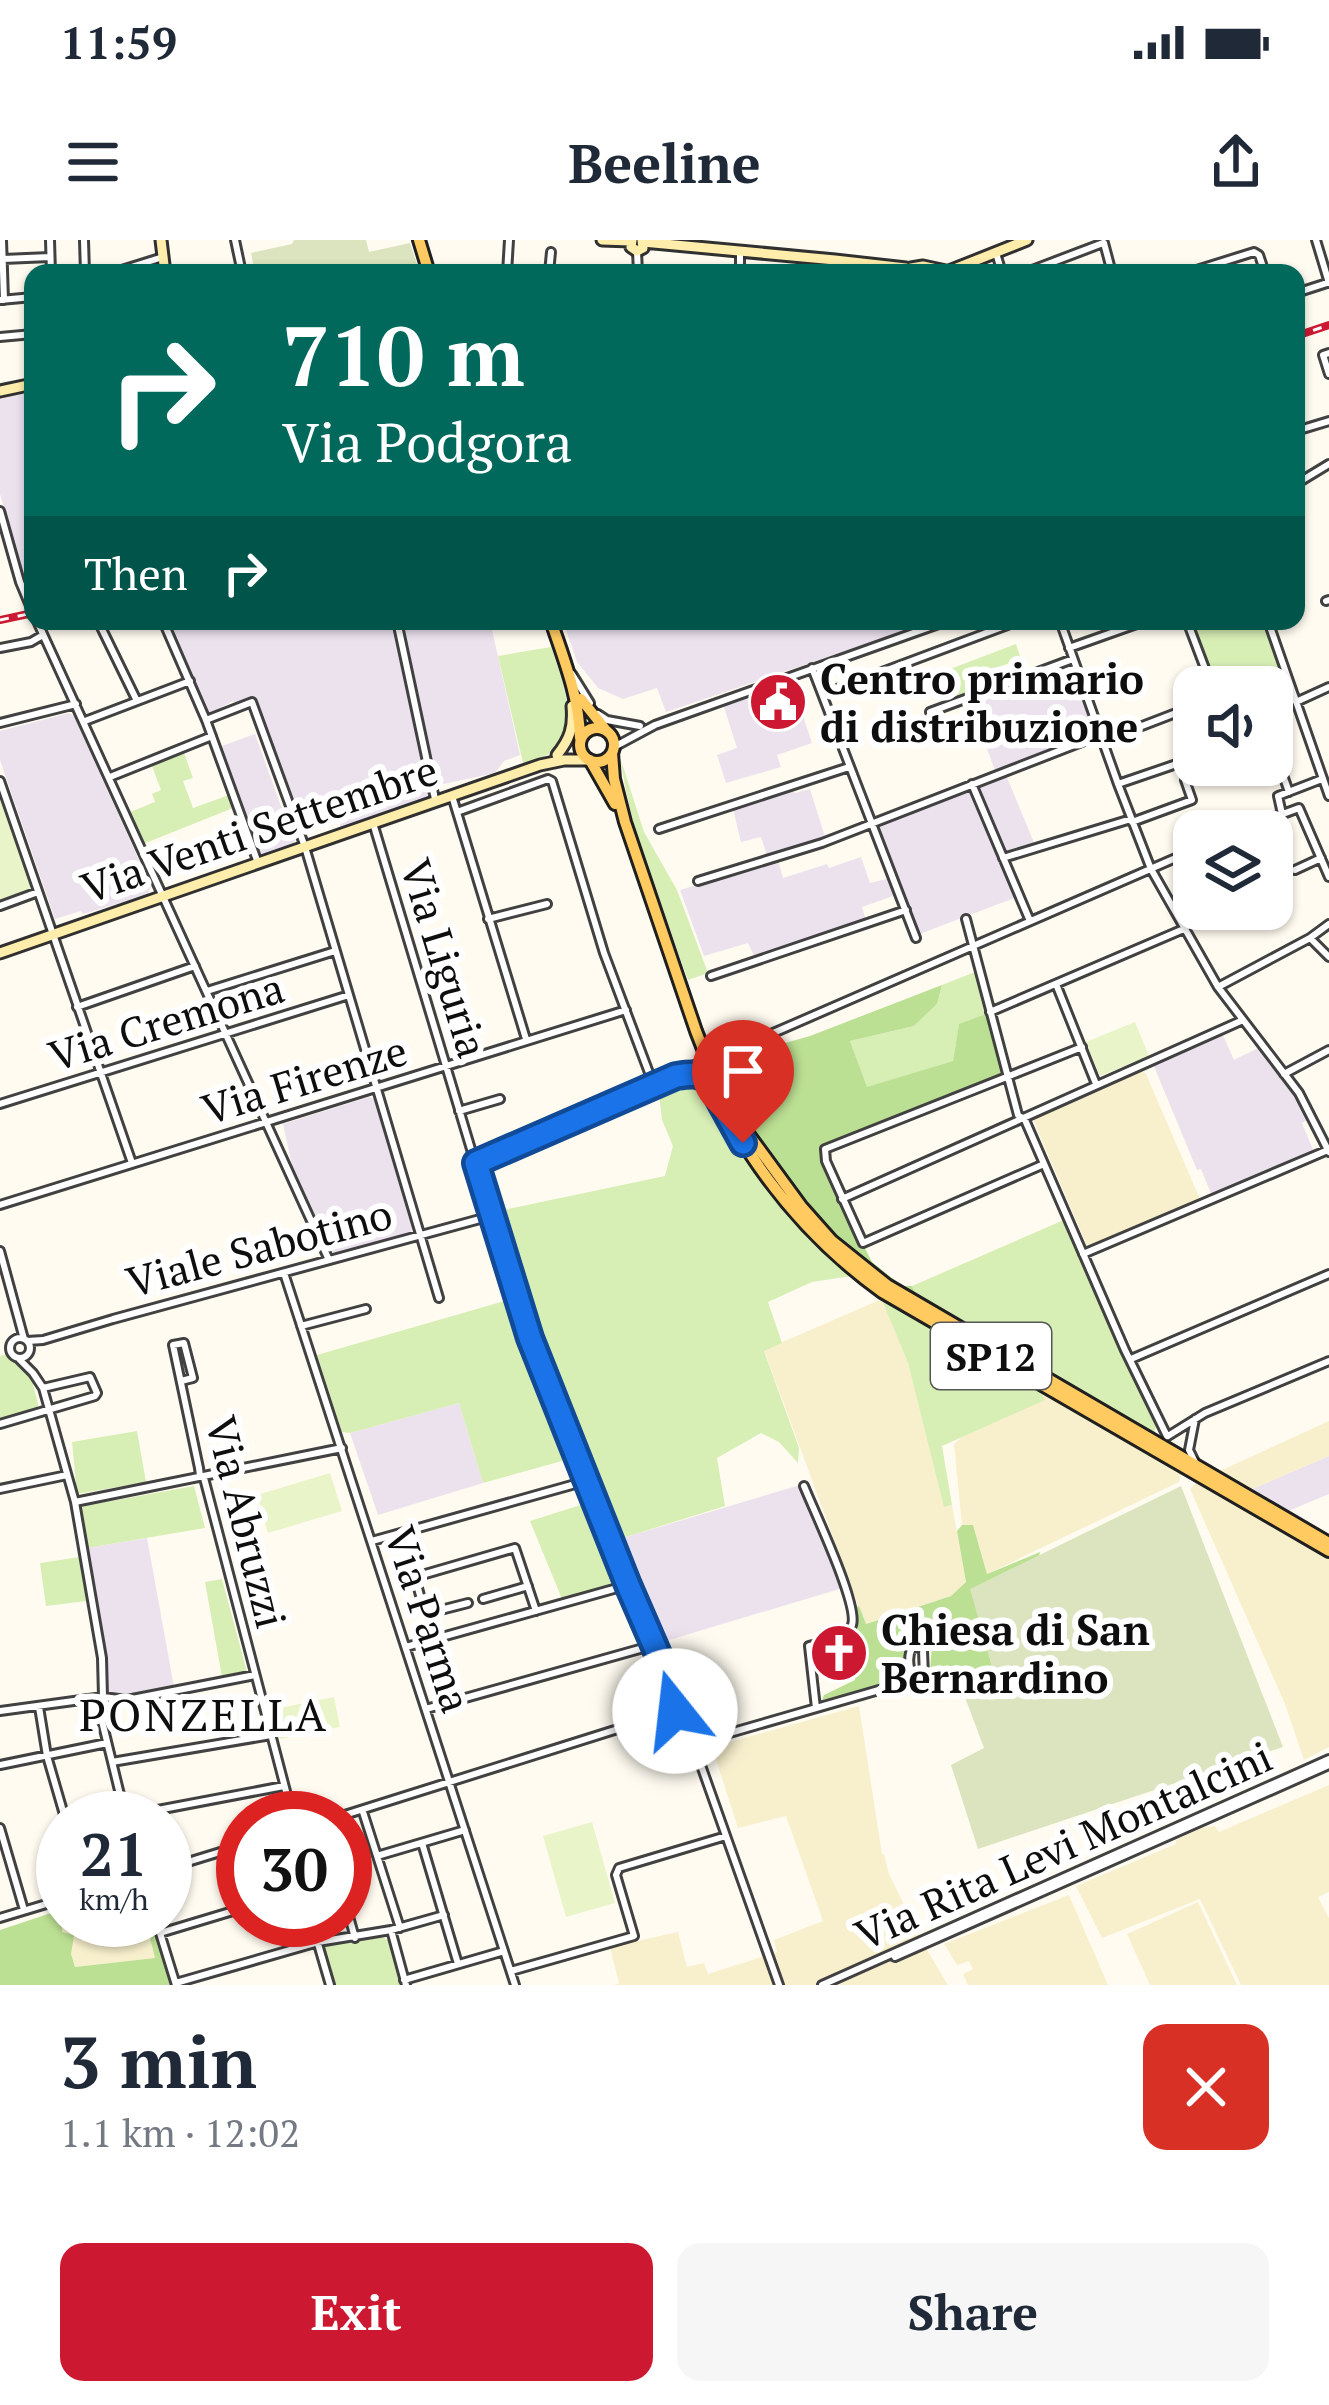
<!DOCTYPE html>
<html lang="en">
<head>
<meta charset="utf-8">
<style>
	:root { --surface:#fff; --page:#f6f6f7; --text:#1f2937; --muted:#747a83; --accent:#cc1931 }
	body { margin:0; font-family:"PT Serif",serif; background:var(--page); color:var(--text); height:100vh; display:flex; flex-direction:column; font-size:45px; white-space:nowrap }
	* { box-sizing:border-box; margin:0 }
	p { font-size:39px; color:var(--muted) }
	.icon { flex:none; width:66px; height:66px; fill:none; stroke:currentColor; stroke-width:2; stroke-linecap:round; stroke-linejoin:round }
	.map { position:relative; height:1745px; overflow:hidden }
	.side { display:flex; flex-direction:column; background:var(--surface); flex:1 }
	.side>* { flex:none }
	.top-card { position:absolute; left:24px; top:24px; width:1281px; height:366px; border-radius:24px; box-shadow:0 3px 9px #0004; background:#00695c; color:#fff; overflow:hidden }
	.tools { position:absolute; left:1173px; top:426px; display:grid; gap:24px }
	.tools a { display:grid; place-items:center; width:120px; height:120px; border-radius:24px; background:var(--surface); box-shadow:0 3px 9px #0004; font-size:60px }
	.speed { position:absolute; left:36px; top:1551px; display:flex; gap:24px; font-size:60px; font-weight:700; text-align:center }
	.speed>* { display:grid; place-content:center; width:156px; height:156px; border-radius:50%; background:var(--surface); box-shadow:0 3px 9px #0004; line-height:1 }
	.speed small { font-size:30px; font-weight:400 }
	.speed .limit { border:18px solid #d22; background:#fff; color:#111 }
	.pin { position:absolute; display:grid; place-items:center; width:102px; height:102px; color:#fff; margin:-123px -51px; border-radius:50% 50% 50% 0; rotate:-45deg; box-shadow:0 0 12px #0007 }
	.pin .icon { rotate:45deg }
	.me { position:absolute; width:132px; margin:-66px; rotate:344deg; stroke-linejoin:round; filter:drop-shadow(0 0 9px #0008) }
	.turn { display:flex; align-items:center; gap:42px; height:252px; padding:0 60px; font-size:54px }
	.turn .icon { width:156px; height:156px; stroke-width:2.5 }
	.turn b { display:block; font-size:84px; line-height:102px }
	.then { display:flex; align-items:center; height:114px; padding:0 60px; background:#0003; gap:24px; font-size:45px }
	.round { display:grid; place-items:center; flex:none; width:126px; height:126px; border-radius:24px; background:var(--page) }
	.overview { display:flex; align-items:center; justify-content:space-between; height:204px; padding:0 60px }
	h1 { font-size:72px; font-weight:800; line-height:90px }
	.action { display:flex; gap:24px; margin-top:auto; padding:24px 60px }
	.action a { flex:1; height:138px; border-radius:24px; background:var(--accent); color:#fff; font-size:48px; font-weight:800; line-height:138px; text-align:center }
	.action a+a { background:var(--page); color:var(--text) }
	.status { display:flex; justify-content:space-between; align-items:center; height:84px; padding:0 60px; background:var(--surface); direction:ltr }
	.status svg { height:33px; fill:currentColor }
	header { display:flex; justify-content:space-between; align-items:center; height:156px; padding:0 60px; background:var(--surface); font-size:54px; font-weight:800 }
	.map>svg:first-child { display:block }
	.industrial { fill:#ebe2ee }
	.farmland { fill:#f8f0cd }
	.green { fill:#d7eeb5 }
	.forest { fill:#bce093 }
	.cemetery { fill:#dbe4be }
	.pitch { fill:#e9f4c8 }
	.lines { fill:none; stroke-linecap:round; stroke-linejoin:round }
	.street-casing { stroke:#414141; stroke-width:12 }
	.secondary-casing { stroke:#303030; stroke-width:15 }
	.primary-casing { stroke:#1f1f1f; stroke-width:16 }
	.street { stroke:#fff; stroke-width:6 }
	.secondary { stroke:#ffeeab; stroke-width:9 }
	.primary { stroke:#ffca60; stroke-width:10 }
	.rail-casing { stroke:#cc1931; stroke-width:8 }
	.rail { stroke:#fff; stroke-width:3; stroke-dasharray:9; stroke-linecap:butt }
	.route-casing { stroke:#114b97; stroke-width:30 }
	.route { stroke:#1a73e8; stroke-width:21 }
	.labels { text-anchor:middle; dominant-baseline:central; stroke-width:12; stroke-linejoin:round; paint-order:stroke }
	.shield { fill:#fff; stroke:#565656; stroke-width:3 }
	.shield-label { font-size:39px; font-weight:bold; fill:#0e0e0e }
	.poi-label { font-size:42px; font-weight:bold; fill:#0e0e0e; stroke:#fff; text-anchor:start }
	.street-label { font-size:42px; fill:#0e0e0e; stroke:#fff }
	.neighbourhood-label { font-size:45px; letter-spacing:3px; fill:#0e0e0e; stroke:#fff }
</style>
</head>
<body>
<div class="status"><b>11:59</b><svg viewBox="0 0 49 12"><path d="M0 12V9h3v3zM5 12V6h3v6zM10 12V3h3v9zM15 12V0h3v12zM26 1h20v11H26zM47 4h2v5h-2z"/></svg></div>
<header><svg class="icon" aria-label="menu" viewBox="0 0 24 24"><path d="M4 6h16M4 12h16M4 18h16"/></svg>Beeline<svg class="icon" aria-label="share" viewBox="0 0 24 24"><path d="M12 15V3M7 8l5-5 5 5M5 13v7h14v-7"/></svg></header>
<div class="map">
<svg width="1329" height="1745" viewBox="0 0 1329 1745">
	<rect width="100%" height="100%" fill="#fffbf0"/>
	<path class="industrial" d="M33 149V352H29L0 254V156Z
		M165 381H393L429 553 427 558 341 588 331 559 318 555 292 564 256 457 237 464 233 461 211 473 206 471Z
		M401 381H490L520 515 504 521 495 533 439 545Z
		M563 381H904L907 390 666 472 657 448 623 459 598 448 577 422Z
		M1072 421 1099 494 996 533 969 460Z
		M791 440 812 503 777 515 781 527 726 543 717 515 737 508 723 464Z
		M69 473 74 476 151 647 147 655 83 674 81 671 55 679 0 520V491Z
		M255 494 287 583H290L296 599 292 605 264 617 258 613 219 507Z
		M1006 535 1035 605 1004 614 977 546Z
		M971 547 1017 657 917 695 874 584Z
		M810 549 826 600 768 618 761 597 741 602 733 569 791 550 795 553Z
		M861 617 870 643 890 638 896 655 862 667 866 681 754 716 748 703 704 716 680 650 778 620 783 638 827 624 829 628Z
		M1222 793 1234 820 1260 807 1294 853 1307 880 1302 883 1314 912 1212 956 1201 929 1197 930 1153 824Z
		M369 857 374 859 412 987 411 993 337 1013 331 1011 292 925 283 884Z
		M459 1163 483 1243 378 1275 350 1193Z
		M1329 1216V1254L1286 1272 1252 1249Z
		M800 1245 843 1348 659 1403 616 1300Z
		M147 1298 174 1447 143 1455 108 1452 107 1427 87 1308Z"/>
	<path class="farmland" d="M1140 830 1146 834 1200 959 1087 1006 1032 877Z
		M882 1059 908 1123 945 1267 952 1265 966 1342 951 1356 865 1384 764 1110Z
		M1040 1150 1182 1232 1179 1242 987 1334 973 1286 962 1285 954 1204 964 1195 1044 1159Z
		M1329 1181V1216L1252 1249 1220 1231Z
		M1197 1242 1329 1317V1507L1304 1520 1285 1464 1190 1249Z
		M859 1466 882 1614H884L889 1634 924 1705 948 1745H614L619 1743 610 1707 678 1692 687 1727 704 1723 708 1734 777 1712 774 1700 823 1681 786 1576 738 1588 712 1507Z
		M1329 1545V1652L1318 1657 1329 1678V1745H1241L1200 1659 1102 1698 1076 1646 1176 1604V1600L1202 1588 1215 1586 1219 1592Z
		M1069 1655 1108 1745H968L963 1734 973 1729 969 1721 957 1725 944 1704Z
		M1198 1662 1237 1745H1150L1127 1694Z
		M63 1671V1680H123L126 1687 153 1680 147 1686 155 1718 75 1727 62 1692Z"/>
	<path class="green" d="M1211 381H1264L1295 466 1272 474V447H1217L1195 386Z
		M1016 404 1021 419 990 430 976 452 947 463 937 434Z
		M551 407C566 450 590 512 523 523L498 416Z
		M184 513 193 538 183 541 193 568 229 555 233 568 143 604 128 573 155 562 152 554 161 550 152 526Z
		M621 520 644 592 677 650 708 733 688 740C663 668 630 595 621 520Z
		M975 732 986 774 959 785 953 821 867 848 850 801 914 786 937 764 942 745Z
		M692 838C713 847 721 871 731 890 760 947 805 994 852 1036L812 1042 768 1062 782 1103 764 1111 799 1208 798 1223 779 1202 761 1193 717 1218 725 1266 616 1300 597 1244 532 1084 499 971 665 936 673 906 662 880 659 853Z
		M1064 980 1156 1186 1154 1196 918 1058 912 1046Z
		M508 1060 569 1219 483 1243 459 1163 350 1193 342 1192 317 1115Z
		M882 1060 1040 1150 1045 1160 942 1206 952 1265 944 1267 908 1123Z
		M17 1111 27 1120 39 1168 0 1179V1116Z
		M137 1191 146 1242 77 1254 72 1202Z
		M194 1246 205 1288 87 1308 81 1270 84 1266Z
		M587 1263 619 1342 562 1359 530 1281Z
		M80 1317 87 1361 46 1366 40 1323Z
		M222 1339 247 1432 222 1437 205 1342Z
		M382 1697 388 1700 400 1745H334L324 1706Z"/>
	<path class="forest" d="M942 745 937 764 914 786 850 801 867 847 953 821 959 784 986 774 1003 834 820 908 821 922 872 1022 902 1046H912L918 1058C836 1010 800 958 747 882L779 861 744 824 727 835 723 829 736 817 810 796Z
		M962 1285H973L987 1334 1040 1312 1039 1316 971 1350 992 1426 971 1438 965 1435 963 1428 957 1425 930 1430 932 1404 908 1403 907 1439 822 1460 824 1455 855 1440 854 1414 845 1415 841 1398 853 1388 855 1368 859 1366 866 1384 951 1356 966 1342 957 1291Z
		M63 1669 62 1692 74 1695 71 1714 75 1727 155 1718 147 1686 153 1680 171 1745H0V1690Z"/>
	<path class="cemetery" d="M294 0H366L369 12 410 3 420 33H255L251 13 292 4Z
		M1181 1246 1283 1507 978 1609 951 1525 984 1508 960 1444 992 1426 970 1349Z"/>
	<path class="pitch" d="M0 554 31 644 28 653 0 662Z
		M1135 782 1149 816 1100 836 1086 802Z
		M330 1233 342 1271 268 1293 257 1255Z
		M334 1457 340 1487 280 1499 275 1469Z
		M592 1582 615 1663 566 1677 543 1596Z"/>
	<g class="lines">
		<g class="street-casing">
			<path id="street" d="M2 0 4 60
				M50 0 51 33
				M84 0 85 33
				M235 0 242 33
				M1316 0 1329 43
				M1104 3 1112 33
				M637 11 638 33
				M996 13 1002 33
				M3 19 50 17
				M112 33 163 17
				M507 33 509 0
				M549 33 551 12
				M740 33V11
				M834 33 835 20
				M1024 33 1103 3
				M1187 33 1254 12 1259 15 1265 33
				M1296 53 1327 43
				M0 60 33 57
				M0 97 33 94
				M1329 113 1323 115 1329 134
				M1296 191 1329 181
				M1296 244 1329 224
				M0 271 20 342 33 373
				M1326 361 1329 360
				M37 381 329 1020
				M98 381 137 461
				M163 381 206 480 258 623
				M397 381 435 559
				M1060 381 1118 544 1151 629 1218 747 1299 853 1329 912
				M1187 381 1212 447
				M1268 381 1329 556
				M1188 385 1201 381
				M0 408 31 402 43 395
				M1069 408 1145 381
				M812 428 916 698
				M572 434 590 463
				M823 454 1018 381
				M1296 462 1329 447
				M930 472 1073 419
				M598 474 607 480 640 486
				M206 480 252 462 305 607 439 1058
				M85 481 190 441
				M0 483 76 464
				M1103 501 1194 466
				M614 507 655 485 947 381
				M1274 510 1289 552
				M110 537 212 496
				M0 541 132 923
				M972 544 1030 681
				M1118 544 1194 518
				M452 556 526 799
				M457 572 548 539 552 541 604 713 654 846
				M1282 574 1278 556 1322 539
				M1132 582 1192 560 1185 540 1231 525
				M373 583 522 1079 628 1345 671 1444 676 1465
				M659 589 849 527
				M1237 591 1299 568 1329 637
				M1003 618 1131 579
				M1295 630 1321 618
				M698 641 822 603 1100 495
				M0 666 38 652
				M488 679 547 664
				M966 679 1018 875 1025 880 1125 1110 1167 1196
				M1310 698 1329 717
				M711 736 906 670
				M1056 744 1096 844
				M1218 747 1310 698 1329 684
				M207 751 335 711
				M77 767 195 726
				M990 772 1186 688
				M711 819H722L741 807 1194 610
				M712 819 719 811 737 807
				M1284 834 1329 810
				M686 835 705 837 716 851
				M0 864 349 755
				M459 871 500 859
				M475 923 677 836 698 823H707
				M1044 924 863 1003 826 921 825 909 1082 807
				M842 959 1243 780
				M0 965 626 770
				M0 1011 24 1099
				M1083 1014 1328 910
				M284 1033 515 1745
				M301 1086 366 1069
				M10 1108a10 10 0 1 1 20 0a10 10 0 1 1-20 0Z
				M27 1101 43 1100 113 1079 491 976
				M18 1118 33 1133 43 1148 75 1262 102 1418 103 1457
				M1131 1119 1329 1034
				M181 1141 193 1138 184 1103 173 1105C182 1146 190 1187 199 1228L200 1236 204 1238 293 1578
				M1195 1179 1189 1210 1195 1222
				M0 1184 95 1156 97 1153 90 1137 43 1148
				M1168 1196 1205 1173 1329 1121
				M804 1246C814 1271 859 1365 852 1385 847 1400 822 1402 809 1406L816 1468
				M0 1249 67 1235
				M75 1262 342 1208
				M372 1301 586 1241
				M483 1359 528 1346
				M425 1374 468 1363
				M432 1400 415 1337 515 1308 536 1371
				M406 1407 628 1345
				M914 1441C910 1431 907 1417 912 1408L920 1407 923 1410 924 1437
				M675 1469a7 7 0 1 1 14 0a7 7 0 1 1-14 0Z
				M39 1467 47 1516 65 1578
				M426 1469 654 1405
				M0 1471 103 1457 127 1460 255 1435
				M681 1476 692 1500 779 1745
				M102 1481 125 1575
				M692 1500 702 1501 924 1437 948 1434 959 1440
				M112 1522 271 1495
				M0 1525 107 1503
				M363 1572 400 1688
				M126 1576 284 1546
				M335 1578 675 1471
				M0 1588 24 1670
				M422 1603 458 1724
				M377 1616 465 1590
				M165 1629 243 1605
				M345 1662 355 1698
				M0 1678 63 1659
				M156 1680 176 1745
				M311 1680 330 1745
				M391 1690 406 1745
				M160 1693 243 1668
				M895 1717 1329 1525
				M511 1731 634 1696 616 1635 619 1628 726 1596
				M404 1740 504 1711
				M176 1743 318 1702 391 1690 444 1675
				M822 1745 1329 1519"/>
		</g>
		<g class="secondary-casing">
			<path id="secondary" d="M161 0 165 33
				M602 0 631 1
				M632 0 631 7 637 11 643 8 642 0
				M643 2 835 20 906 28 921 33
				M911 28 923 26 946 31
				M944 33 1027 0
				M0 151 33 144
				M557 515C570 499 574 487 572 466
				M0 713 540 525 564 520H588"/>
		</g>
		<g class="primary-casing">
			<path id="primary" d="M419 0 429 33
				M551 381C564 420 579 456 580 498
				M581 459 605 489
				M580 505a17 17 0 1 1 34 0a17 17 0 1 1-34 0Z
				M612 513 614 539 625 582 696 791 714 837 720 843 735 876 801 966 832 1001 887 1045 1329 1303
				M590 520 615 564
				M729 879C768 948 817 1005 882 1052L1329 1311"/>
		</g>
		<use href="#street" class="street"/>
		<use href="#secondary" class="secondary"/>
		<use href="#primary" class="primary"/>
		<g class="rail-casing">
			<path id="rail" d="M1296 96 1329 85
				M0 380 33 373"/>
		</g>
		<use href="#rail" class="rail"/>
	</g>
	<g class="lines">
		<g class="route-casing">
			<path id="route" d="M675 1471 677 1463 683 1462 671 1444 628 1345 530 1098 476 923 676 836C690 834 700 832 710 843L743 903"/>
		</g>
		<use href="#route" class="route"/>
	</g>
	<defs>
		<g id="civic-disc" transform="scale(3)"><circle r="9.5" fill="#cc1931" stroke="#fff"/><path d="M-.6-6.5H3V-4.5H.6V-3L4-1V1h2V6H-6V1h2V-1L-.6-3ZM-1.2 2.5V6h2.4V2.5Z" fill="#fff"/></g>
		<g id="church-disc" transform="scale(3)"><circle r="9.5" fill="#cc1931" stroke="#fff"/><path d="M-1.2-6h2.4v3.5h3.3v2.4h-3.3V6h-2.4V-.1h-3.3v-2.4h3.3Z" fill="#fff"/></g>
	</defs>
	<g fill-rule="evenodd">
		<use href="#civic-disc" x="778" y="462"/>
		<use href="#church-disc" x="839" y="1413"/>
	</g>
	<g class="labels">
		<rect class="shield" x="931" y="1083" width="120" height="66" rx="9"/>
		<g class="shield-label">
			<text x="991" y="1116">SP12</text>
		</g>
		<g class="poi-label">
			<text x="820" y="438">Centro primario<tspan x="820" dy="48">di distribuzione</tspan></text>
			<text x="881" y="1389">Chiesa di San<tspan x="881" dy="48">Bernardino</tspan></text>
		</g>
		<g class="street-label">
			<text transform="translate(259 588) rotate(-19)">Via Venti Settembre</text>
			<text transform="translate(445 718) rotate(73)">Via Liguria</text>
			<text transform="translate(166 781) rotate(-17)">Via Cremona</text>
			<text transform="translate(304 839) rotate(-17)">Via Firenze</text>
			<text transform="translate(259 1007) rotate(-15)">Viale Sabotino</text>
			<text transform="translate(247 1282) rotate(76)">Via Abruzzi</text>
			<text transform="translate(429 1379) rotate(72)">Via Parma</text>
			<text transform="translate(1063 1605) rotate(-24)">Via Rita Levi Montalcini</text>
		</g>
		<g class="neighbourhood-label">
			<text x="204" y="1474">PONZELLA</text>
		</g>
	</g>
</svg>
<div class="tools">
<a><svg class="icon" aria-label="sound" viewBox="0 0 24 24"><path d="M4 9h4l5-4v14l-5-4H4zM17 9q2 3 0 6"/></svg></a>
<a><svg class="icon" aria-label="layers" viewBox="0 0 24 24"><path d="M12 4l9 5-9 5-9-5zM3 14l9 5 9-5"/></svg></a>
</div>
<div class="speed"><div>21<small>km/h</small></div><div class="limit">30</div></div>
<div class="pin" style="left:743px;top:903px;background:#d93025"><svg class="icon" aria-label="arrive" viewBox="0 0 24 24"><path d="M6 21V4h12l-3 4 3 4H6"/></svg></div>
<svg class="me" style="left:675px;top:1471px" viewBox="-20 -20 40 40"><circle r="19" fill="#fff"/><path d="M0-13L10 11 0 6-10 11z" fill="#1a73e8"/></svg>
<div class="top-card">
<div class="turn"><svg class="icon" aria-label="right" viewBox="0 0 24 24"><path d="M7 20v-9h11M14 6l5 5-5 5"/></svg><div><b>710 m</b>Via Podgora</div></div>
<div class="then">Then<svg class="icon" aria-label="right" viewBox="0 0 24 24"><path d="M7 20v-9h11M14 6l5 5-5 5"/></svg></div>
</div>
</div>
<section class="side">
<div class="overview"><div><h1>3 min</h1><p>1.1 km · 12:02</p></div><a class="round" style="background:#d93025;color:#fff"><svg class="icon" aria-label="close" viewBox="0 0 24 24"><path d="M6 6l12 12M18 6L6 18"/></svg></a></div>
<div class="action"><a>Exit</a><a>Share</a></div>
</section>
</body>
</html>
